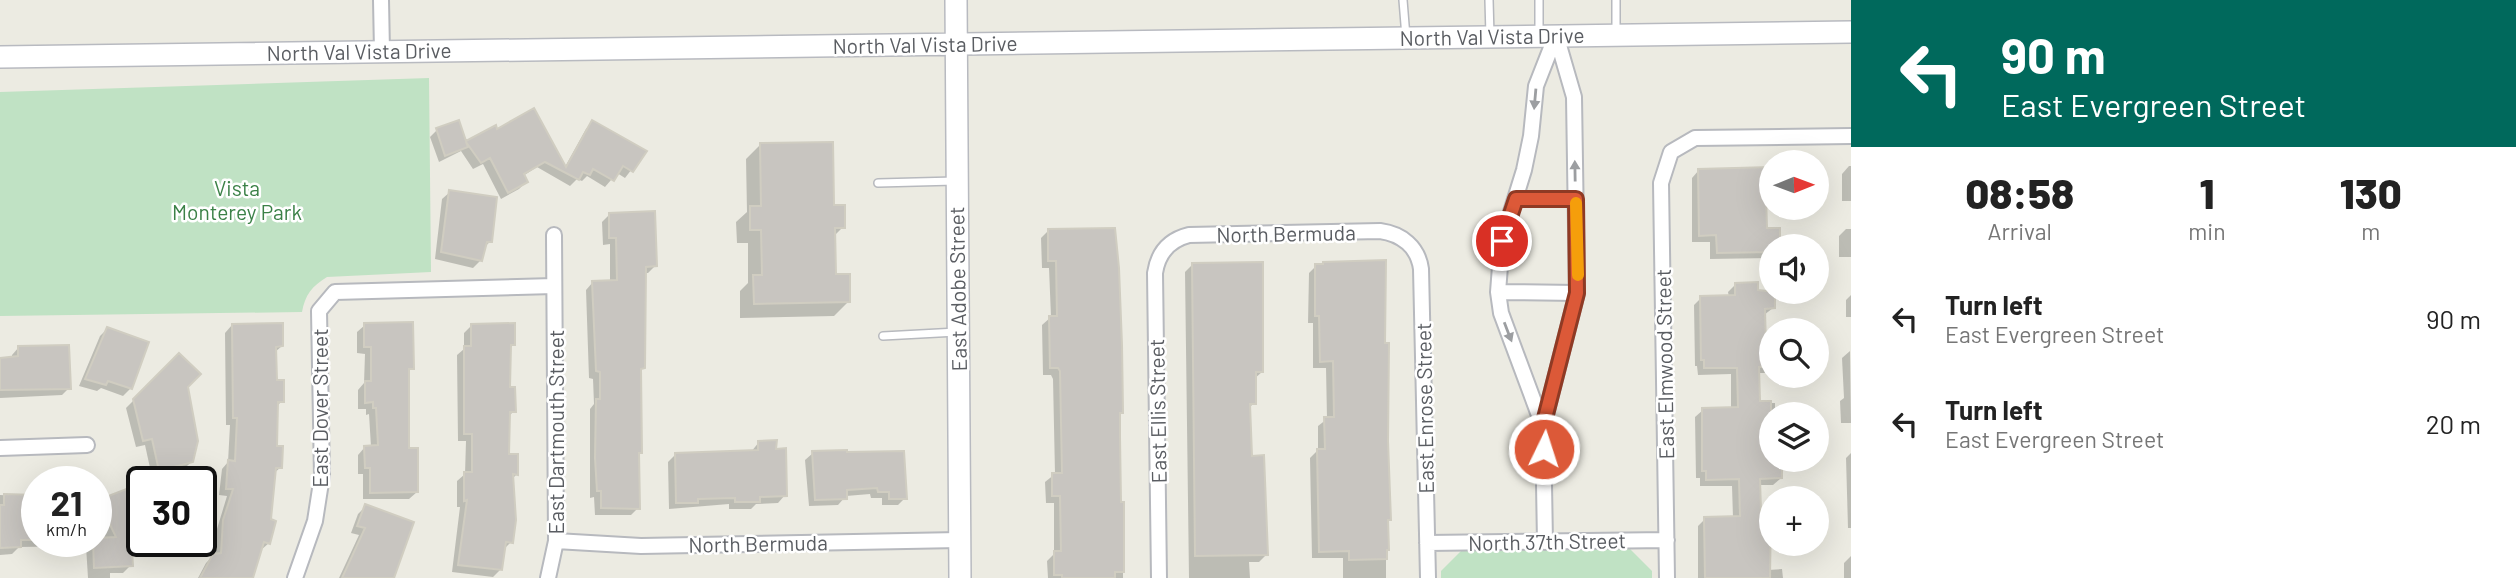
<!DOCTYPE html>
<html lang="en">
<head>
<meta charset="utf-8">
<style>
	:root { --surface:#fff; --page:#f2f2f2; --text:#222; --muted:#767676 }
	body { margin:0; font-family:Barlow,sans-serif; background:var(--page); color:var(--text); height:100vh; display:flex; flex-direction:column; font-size:26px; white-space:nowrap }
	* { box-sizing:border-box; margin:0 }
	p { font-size:23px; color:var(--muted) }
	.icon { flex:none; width:38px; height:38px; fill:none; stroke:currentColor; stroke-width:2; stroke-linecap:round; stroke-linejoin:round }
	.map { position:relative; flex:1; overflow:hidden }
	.drawer { display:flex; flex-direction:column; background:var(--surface); width:665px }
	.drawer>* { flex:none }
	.banner { background:#00695c; color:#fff; overflow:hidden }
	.needle { width:46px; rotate:89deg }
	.tools { position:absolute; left:1759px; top:150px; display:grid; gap:14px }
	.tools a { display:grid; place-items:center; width:70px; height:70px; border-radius:50%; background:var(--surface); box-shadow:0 7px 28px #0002; font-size:35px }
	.speed { position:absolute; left:21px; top:466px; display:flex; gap:14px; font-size:35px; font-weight:700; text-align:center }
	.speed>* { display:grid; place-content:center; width:91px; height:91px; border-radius:50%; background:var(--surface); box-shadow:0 7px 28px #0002; line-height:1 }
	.speed small { font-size:18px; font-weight:400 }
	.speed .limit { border:4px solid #111; border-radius:10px; background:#fff; color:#111 }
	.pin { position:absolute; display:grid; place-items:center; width:60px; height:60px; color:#fff; margin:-30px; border:4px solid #fff; border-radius:50%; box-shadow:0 2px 7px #0007 }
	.me { position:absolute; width:77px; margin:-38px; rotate:4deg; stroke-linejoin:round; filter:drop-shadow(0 0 5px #0008) }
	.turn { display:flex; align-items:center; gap:24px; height:147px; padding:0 35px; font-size:32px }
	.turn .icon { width:91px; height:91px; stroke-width:2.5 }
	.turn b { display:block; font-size:49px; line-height:60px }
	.eta { display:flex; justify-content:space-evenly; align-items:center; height:119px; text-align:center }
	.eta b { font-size:42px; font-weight:800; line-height:49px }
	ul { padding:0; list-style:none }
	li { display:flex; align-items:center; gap:21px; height:105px; padding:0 35px }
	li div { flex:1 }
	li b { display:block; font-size:26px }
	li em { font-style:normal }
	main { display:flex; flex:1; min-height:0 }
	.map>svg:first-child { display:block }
	.green { fill:#c0e2c4 }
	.shadow { fill:#0003 }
	.building { fill:#c8c5c0; stroke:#d0cdc1; stroke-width:2 }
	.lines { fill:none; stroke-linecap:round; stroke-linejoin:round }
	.lane-casing { stroke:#b7b9be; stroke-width:10 }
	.street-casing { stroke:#b7b9be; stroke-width:18 }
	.secondary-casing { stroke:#b8bac0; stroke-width:24 }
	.lane { stroke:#fff; stroke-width:7 }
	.street { stroke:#fff; stroke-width:14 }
	.secondary { stroke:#fff; stroke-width:21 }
	.oneway { fill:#9c9ea1 }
	.route-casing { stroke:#8f3a24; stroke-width:18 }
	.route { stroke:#dc5938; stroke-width:12 }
	.slow { stroke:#f59e0b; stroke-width:12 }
	.labels { text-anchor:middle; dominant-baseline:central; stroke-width:5; stroke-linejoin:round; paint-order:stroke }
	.street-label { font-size:21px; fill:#5a5d62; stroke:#fff }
	.park-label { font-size:21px; fill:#3b8147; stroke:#fff }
</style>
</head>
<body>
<main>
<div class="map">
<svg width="1851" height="578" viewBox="0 0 1851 578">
	<rect width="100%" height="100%" fill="#ecebe2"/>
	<path class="green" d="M429 78 431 272 327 277C312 286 305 295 302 312L0 316V92Z
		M1628 547 1652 571V578H1441V571L1461 551Z"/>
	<path class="shadow" d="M593 122 645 152 625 178 617 173 605 187 587 176 582 181 577 179 570 186 537 167 523 176 526 182 519 189 501 199 483 164 473 169 461 151 439 162 430 137 437 130 465 144 495 128 565 167 586 129Z
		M760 145 833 207 843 227 833 237 834 276 848 302 834 316 740 318V291L748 283V243H737L736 222 747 212 746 159Z
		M1849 166H1851V201H1842V174Z
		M1771 169V197L1766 202 1765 230 1771 247V258L1710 259V242H1692V178L1699 170Z
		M450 192 490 242 483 248 481 260 473 268 435 259 442 199Z
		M610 214 655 266 648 273H644L643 368 639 371 640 452 637 456 638 508 631 515H595L594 497 590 498V409L594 404 593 379 589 378 586 290 593 282H610V244L603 245 602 222Z
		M1846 229H1851V257H1839V236Z
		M1049 230 1121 412 1119 415V472L1123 527V578H1048L1047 561 1054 554V503H1046L1045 482 1055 474 1053 379 1051 375H1043L1042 325 1051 317 1049 268H1042L1041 238Z
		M1324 263 1383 345 1389 520 1386 522V578H1343V558H1312L1310 458 1318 450V426L1327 419 1326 368H1313V323H1308L1309 273 1316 266Z
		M1193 264 1262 372 1254 379V403L1248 409 1251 458 1266 555 1259 562H1249L1250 578H1189L1185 272Z
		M1736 284 1756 292 1773 308 1764 315V349H1771V373H1758V403H1775V415H1771V425L1768 428 1767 460H1780L1781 478 1773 485H1759V513L1771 512 1768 570 1782 569 1783 578H1698V526L1705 519 1733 518 1732 486H1700V478H1696L1695 417 1703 410 1731 409V374L1698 375 1697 366H1695L1694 305 1701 298 1729 297 1728 292Z
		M1851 295V317H1846V300Z
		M232 325 282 346 275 352V382L282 401 276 407 275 447 281 467 273 474 269 543 261 550 249 578H198L206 563 214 555 217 529 227 496 219 495 222 469 228 462 230 425H226L225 333Z
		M365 325 412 368 407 373 408 449 417 492 409 499H363V474H358V455L365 447H371L369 414 366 415V409H358V390L364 383 365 354 357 353V332Z
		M471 326 513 344 509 349V389L514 411 508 417 507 456 517 474 512 479 511 542 503 550 500 570 493 577 452 572 460 507H457V481L465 474 466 441H458L457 355 464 349V333Z
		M107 329 131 388 123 396 101 388 97 391 79 386 100 336Z
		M19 347 69 388 62 395 0 398V359L12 358V355Z
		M1850 351 1851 423H1841L1840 401 1844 398 1842 358Z
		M179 355 186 387 191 462 184 469 152 477 145 445 136 447 126 408Z
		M759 442 775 451 785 495 778 503 756 504 751 509H729V504L669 509 668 462 676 454 751 452Z
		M813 453 905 498 898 505H882V498H871L870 494 846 496 838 505 809 506 805 460Z
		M1851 453V528H1848L1846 458Z
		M142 485V541L144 543 131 553V565L123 573H110V578H88L86 546 19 547 12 554 0 555V495L37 497V541H96V503Z
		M366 506 392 578H339L359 535 351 533 358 514Z
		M1851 556V578H1844V563Z"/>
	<path class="building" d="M534 108 566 167 592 120 647 151 633 172 623 166 614 181 593 169 590 175 583 172 579 180 545 162 524 174 528 182 508 193 490 158 481 163 466 142 468 147 445 156 436 128 459 120 466 141 496 125 497 129Z
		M833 142 834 205H845V228H835L836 274H850V302L754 304 753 275H762L761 230H750V206H761L760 143Z
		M1771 167V195H1766L1767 228H1780V247H1771V252L1717 253 1716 235 1699 236 1698 169Z
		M449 190 497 197 492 242H487L482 261 441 252Z
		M655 211 657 266 646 267 645 368 641 369 642 453H639L640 509 601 508V491H597L595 458 596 399H600V372L596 371 592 281 617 280 616 238H609V213Z
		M1115 228 1119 268 1122 345 1123 413H1120V437L1121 502H1124V572H1115V578H1062V575H1054V551H1061L1060 496H1052V473H1062L1060 371 1058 368H1050L1049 316H1057L1056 261H1048V229Z
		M1386 260 1385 343H1389L1388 441 1391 520H1388L1389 550H1387V559L1349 560V551L1319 552 1317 449H1325L1324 417H1334L1333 361 1320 362 1319 316H1315V264H1323V262Z
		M1263 262V372H1256V404H1250L1252 456 1264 455 1268 555 1195 556 1192 263Z
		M1758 282V290L1775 292V308L1765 309 1766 347H1771V367H1759L1760 401H1771V421L1768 422 1769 458 1771 460H1782V478L1760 479 1761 511H1771L1770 578H1705L1704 517 1740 516 1739 479 1706 480V471H1702V408L1738 407 1737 368H1704V360H1701L1700 296 1735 295V283Z
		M413 322 414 369H409V448H418V492L370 493V468H365L364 446 378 445 376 408H373V402L365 403V381H371V347H364V323Z
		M283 323V346L276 347 277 380H284V402H278L277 446H283L282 468H276L271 519 276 521 270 544 264 542 253 578H200L213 554 221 553 223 520 233 489H226L228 460 235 461 237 418H233L232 324Z
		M515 323V345H511L510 387H515L516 412H510L509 454H518V475L513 474 516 520 513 543 506 542 502 570 458 565 467 500 464 501V472H472V434H464V346H471V324Z
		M107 327 149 342 132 389 108 381 106 385 85 379Z
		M69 345 71 389 0 390V358L18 356V346Z
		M179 353 201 374 188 387 198 441 193 462 159 471 152 439 143 441 133 399Z
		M777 440 776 449 786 448 787 496 760 497V502H735V498L698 499V503H676L675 453 758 450V441Z
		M847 450V452L904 451 907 499H889V492H878L877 488 847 490V499L815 500 812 451Z
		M142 483V541L146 543 132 550 133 566 94 568 93 541H96V538L116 537 98 500Z
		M4 494 37 495V540H21V547L0 548V505H4Z
		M365 504 414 522 394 578H342L365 528 357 526Z"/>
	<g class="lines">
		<g class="lane-casing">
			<path id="lane" d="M1403 0 1406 37
				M1489 0 1490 36
				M1616 0V34
				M1539 35V0
				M878 183 955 181
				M883 336 957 332"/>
		</g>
		<g class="street-casing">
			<path id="street" d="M381 0 382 51
				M1516 199H1576
				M1498 292 1577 293
				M1543 426 1501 313 1498 292 1502 241 1524 170 1531 136 1536 86 1556 35
				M0 448 87 445
				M556 541 641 546 959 540
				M1545 542 1543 426 1577 293 1574 97 1556 35
				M1427 543 1667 540
				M295 578 315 521 322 476 319 311 335 292 554 286
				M548 578 556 541 554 235
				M1159 578 1155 273C1158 253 1169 240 1189 235L1380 231C1402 234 1418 247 1421 269L1428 578
				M1667 578 1661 183 1671 152 1695 138 1851 136"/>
		</g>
		<g class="secondary-casing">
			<path id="secondary" d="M956 0 960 578
				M0 57 1851 32"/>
		</g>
		<use href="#lane" class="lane"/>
		<use href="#street" class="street"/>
		<use href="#secondary" class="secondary"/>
	</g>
	<defs><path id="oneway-solid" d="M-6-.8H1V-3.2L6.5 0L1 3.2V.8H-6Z" transform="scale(1.75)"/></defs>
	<g class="oneway">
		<use href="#oneway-solid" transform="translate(1535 99) rotate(95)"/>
		<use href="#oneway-solid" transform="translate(1575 171) rotate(-91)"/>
		<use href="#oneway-solid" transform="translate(1508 332) rotate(69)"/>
	</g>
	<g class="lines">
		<g class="route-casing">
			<path id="route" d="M1502 241 1516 199H1576L1577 293 1543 426 1544 449"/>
		</g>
		<use href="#route" class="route"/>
		<path class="slow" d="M1576 203 1578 275"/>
	</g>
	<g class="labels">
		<g class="street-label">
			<text transform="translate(1492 36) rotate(-1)">North Val Vista Drive</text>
			<text transform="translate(925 44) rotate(-1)">North Val Vista Drive</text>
			<text transform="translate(359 51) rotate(-1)">North Val Vista Drive</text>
			<text transform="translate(1286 233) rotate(-1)">North Bermuda</text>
			<text transform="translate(957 289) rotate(-91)">East Adobe Street</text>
			<text transform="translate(1664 364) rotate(-91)">East Elmwood Street</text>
			<text transform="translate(319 408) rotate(-90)">East Dover Street</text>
			<text transform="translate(1424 408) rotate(-91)">East Enrose Street</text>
			<text transform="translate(1157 411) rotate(-91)">East Ellis Street</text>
			<text transform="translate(555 432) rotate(-90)">East Dartmouth Street</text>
			<text transform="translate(1547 541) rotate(-1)">North 37th Street</text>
			<text transform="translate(758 543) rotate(-1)">North Bermuda</text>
		</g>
		<g class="park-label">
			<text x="237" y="187">Vista<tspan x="237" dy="24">Monterey Park</tspan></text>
		</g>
	</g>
</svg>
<div class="tools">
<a><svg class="needle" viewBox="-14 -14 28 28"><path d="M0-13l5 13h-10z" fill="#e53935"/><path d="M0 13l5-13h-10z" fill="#767676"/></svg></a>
<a><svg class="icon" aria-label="sound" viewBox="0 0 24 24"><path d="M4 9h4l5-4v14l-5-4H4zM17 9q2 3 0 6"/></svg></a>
<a><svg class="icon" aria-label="search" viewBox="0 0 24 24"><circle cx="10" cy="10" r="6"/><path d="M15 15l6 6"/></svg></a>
<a><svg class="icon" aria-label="layers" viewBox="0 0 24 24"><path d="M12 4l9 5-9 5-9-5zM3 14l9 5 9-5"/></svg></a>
<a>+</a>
</div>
<div class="speed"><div>21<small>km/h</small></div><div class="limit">30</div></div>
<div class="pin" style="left:1502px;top:241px;background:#d93025"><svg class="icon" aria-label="arrive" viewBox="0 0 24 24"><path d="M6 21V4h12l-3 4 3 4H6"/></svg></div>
<svg class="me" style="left:1544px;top:449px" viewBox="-20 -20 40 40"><circle r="17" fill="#dc5938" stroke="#fff" stroke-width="3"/><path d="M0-11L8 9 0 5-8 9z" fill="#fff"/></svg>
</div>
<section class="drawer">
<div class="banner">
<div class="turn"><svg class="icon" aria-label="left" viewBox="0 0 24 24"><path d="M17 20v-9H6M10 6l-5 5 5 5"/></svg><div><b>90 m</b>East Evergreen Street</div></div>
</div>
<div class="eta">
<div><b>08:58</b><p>Arrival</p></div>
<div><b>1</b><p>min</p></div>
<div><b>130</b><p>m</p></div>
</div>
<ul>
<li><svg class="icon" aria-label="left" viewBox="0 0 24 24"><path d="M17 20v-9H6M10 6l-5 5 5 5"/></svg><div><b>Turn left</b><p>East Evergreen Street</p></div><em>90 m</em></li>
<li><svg class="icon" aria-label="left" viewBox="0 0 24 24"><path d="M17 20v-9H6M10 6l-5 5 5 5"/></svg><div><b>Turn left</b><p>East Evergreen Street</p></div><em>20 m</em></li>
</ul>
</section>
</main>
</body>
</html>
